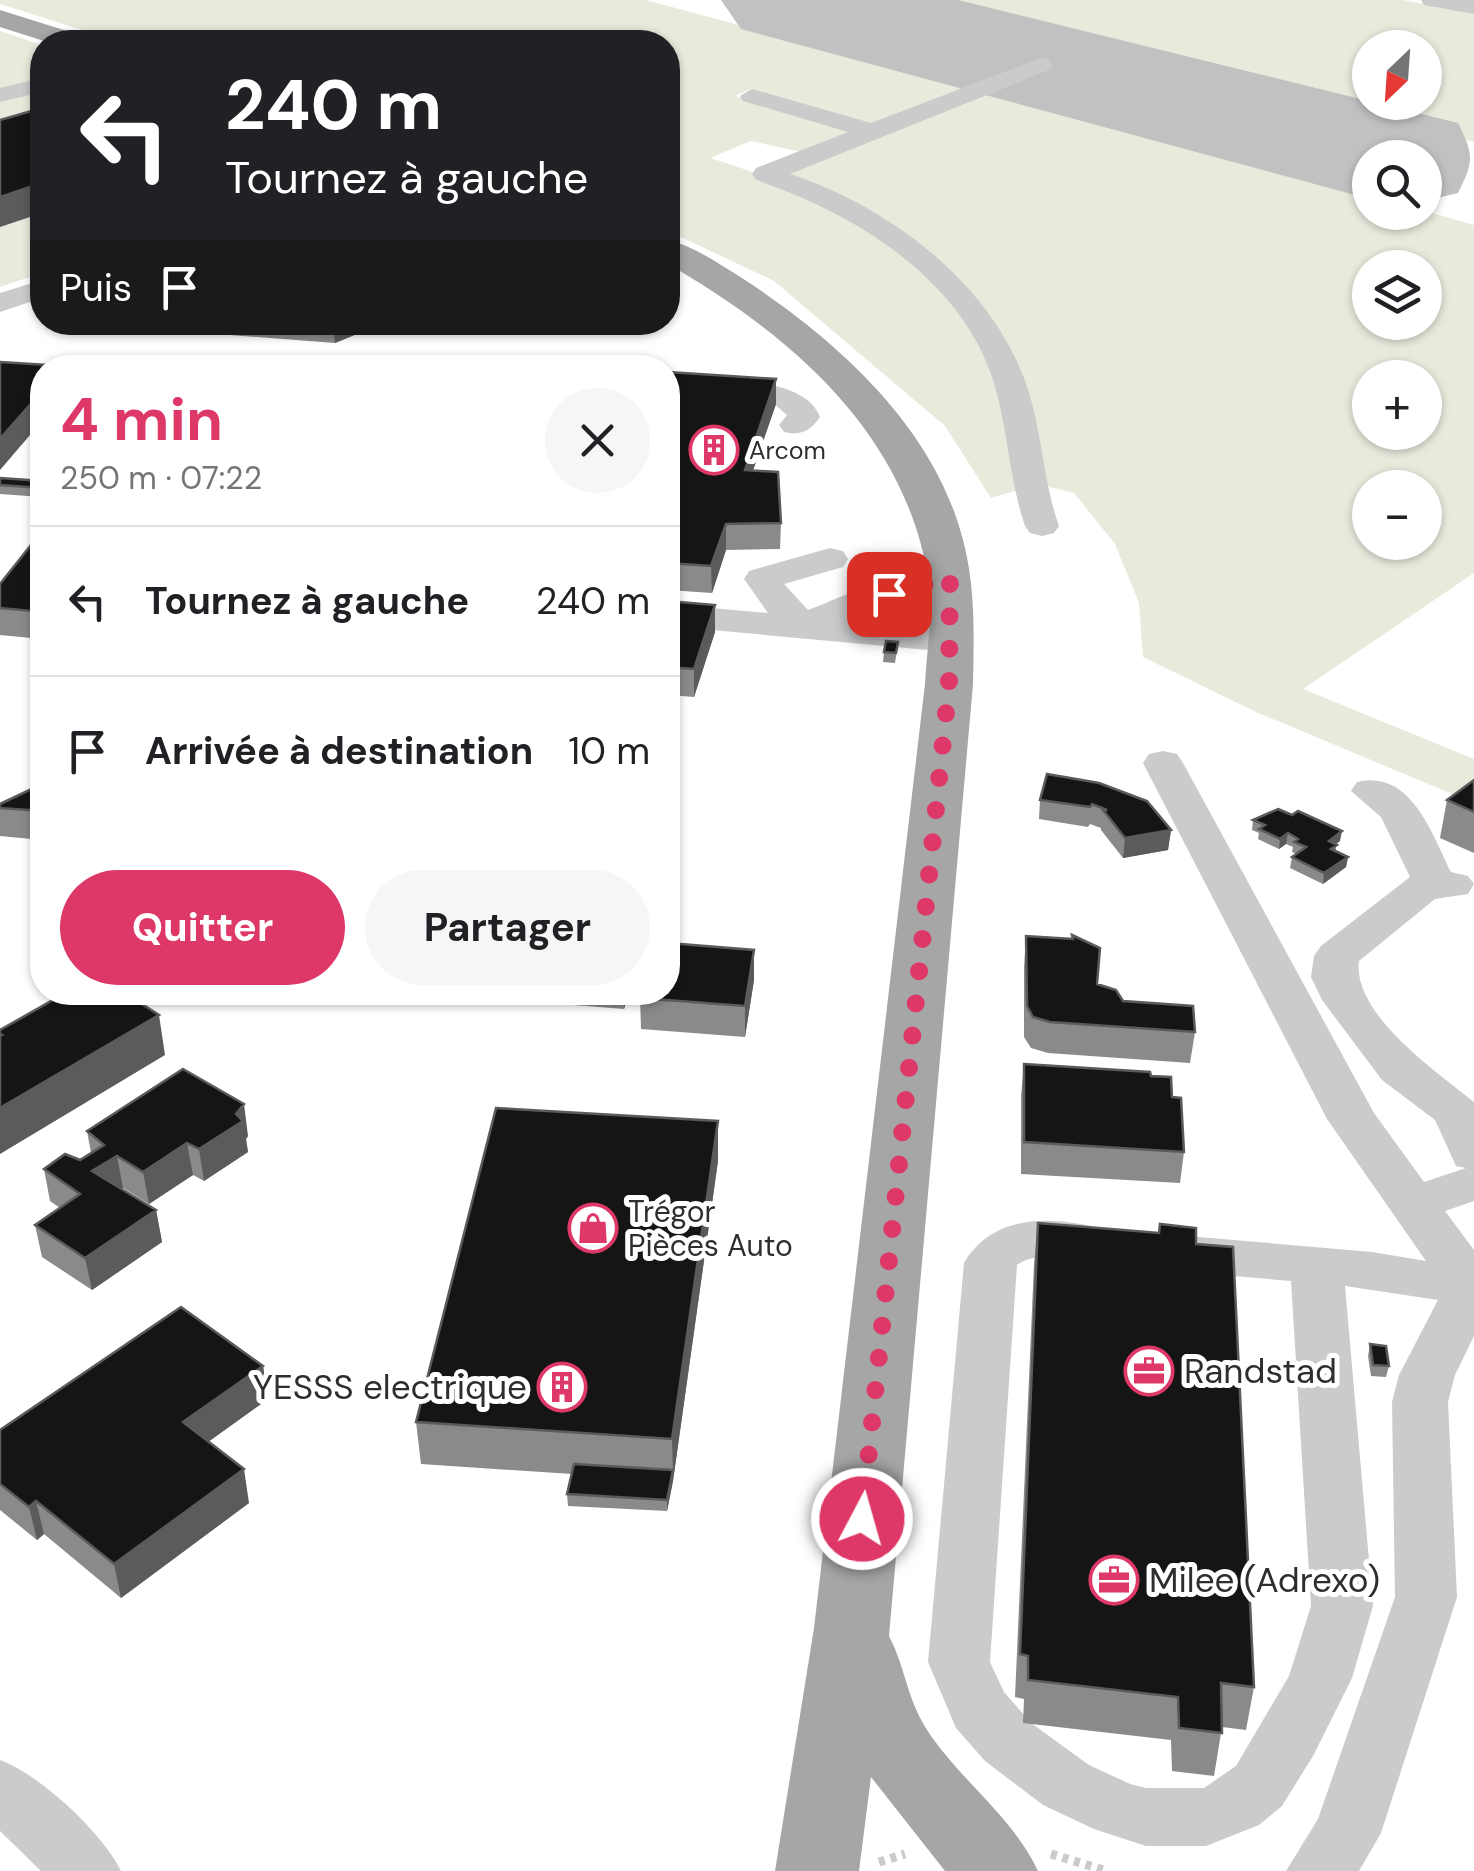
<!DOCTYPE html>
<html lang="fr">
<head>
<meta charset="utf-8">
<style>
	:root { --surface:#fff; --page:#f6f6f6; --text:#202124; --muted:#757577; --line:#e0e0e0; --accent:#dd3867 }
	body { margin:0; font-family:"DM Sans",sans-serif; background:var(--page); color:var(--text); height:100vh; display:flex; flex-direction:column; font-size:38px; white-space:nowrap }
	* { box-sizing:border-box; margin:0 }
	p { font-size:32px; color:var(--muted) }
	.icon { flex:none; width:55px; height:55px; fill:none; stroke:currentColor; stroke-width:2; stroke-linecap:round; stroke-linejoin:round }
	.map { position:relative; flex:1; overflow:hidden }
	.sheet { position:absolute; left:30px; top:355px; width:650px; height:650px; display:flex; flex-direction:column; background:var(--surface); border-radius:40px; box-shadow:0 2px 8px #0004 }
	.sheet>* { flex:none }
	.banner { position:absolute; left:30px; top:30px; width:650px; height:305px; border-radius:40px; box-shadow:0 2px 8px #0004; background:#202124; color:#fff; overflow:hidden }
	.needle { width:65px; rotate:205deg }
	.buttons { position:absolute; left:1352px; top:30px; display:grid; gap:20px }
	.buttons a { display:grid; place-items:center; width:90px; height:90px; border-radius:50%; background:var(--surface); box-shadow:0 2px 8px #0004; font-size:50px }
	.pin { position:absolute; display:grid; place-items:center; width:85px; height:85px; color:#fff; margin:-42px; border-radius:20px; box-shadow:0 5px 15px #0006 }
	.me { position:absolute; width:110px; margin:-55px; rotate:6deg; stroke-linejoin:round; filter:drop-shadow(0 0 8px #0008) }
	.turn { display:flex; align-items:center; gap:35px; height:210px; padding:0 30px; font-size:45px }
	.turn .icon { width:130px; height:130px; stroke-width:2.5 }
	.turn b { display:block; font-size:70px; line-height:85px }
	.then { display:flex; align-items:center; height:95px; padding:0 30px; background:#0003; gap:20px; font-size:38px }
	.round { display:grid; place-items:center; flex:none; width:105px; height:105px; border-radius:52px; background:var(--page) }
	.headline { display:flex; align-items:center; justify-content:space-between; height:170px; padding:0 30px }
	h1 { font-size:60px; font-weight:700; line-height:75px; color:var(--accent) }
	.action { display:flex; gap:20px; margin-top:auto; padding:20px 30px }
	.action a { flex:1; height:115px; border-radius:60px; background:var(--accent); color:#fff; font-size:40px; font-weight:700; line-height:115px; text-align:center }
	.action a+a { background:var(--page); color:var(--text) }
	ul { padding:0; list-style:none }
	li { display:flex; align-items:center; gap:30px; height:150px; padding:0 30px; border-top:2px solid var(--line) }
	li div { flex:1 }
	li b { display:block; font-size:38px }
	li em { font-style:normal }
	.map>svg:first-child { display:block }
	.green { fill:#e7ebdc; fill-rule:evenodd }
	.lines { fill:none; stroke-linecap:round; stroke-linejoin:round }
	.runway { fill:#c1c1c1; fill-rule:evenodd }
	.path { stroke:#cbcbcb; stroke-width:9; stroke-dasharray:6 6; stroke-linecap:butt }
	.minor { fill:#cbcbcb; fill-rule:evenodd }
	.major { fill:#a6a6a6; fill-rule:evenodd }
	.wall { fill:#8a8a8a }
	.shaded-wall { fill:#5b5b5b }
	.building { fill:#151515; stroke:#5b5b5b; stroke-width:2.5 }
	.route { stroke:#dd3867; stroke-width:18; stroke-dasharray:0 32.4 }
	.labels { text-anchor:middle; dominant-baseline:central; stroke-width:10; stroke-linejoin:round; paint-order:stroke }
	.far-poi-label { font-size:25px; fill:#2e2e2e; stroke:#fff; text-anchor:start }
	.poi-label { font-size:30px; fill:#2e2e2e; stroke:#fff; text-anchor:start }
	.near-poi-label { font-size:35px; fill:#2e2e2e; stroke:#fff; text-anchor:start }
</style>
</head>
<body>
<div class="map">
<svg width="1474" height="1871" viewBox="0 0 1474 1871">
	<rect width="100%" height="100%" fill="#fff"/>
	<path class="green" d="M0 0H646L972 88 869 127 751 89 735 96 855 129 801 152 751 141 710 158C798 184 928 245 977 326 983 336 986 351 989 362 1002 404 1012 446 1021 489L991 498 945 426 774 281 668 231V42H120L0 4Z
		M914 0H1403L1474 13V142ZM1370 48H1425V102H1370Z
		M0 31 42 45V80L0 89Z
		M42 90V273L0 287V99Z
		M982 91 1370 196V212L1425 211 1474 225V573L1303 689 1474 759V803L1256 712 1143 657 1139 603 1115 544 1074 493 1038 484 956 284 774 173ZM1370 268H1425V322H1370ZM1370 378H1425V432H1370ZM1370 488H1425V542H1370Z"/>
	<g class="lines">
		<path class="runway" d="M721 0H958L1458 123C1474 155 1474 161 1458 193L1425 201V158H1370V199L741 29Z"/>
		<path class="path" d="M1051 1854 1107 1871
			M879 1862 905 1854"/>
		<path class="minor" d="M1421 0H1474V14L1424 5Z
			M1041 58 1049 60 1053 65 1049 70 790 174C887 206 986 279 1024 378 1042 425 1042 478 1059 526L1054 533 1042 536 1030 533 1025 526C1009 479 1008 430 994 383 962 278 853 213 756 180L752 174 756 168 848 132 743 101 740 96 752 89 871 123Z
			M42 78V92L0 102V88Z
			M42 280V298L0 312V293Z
			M668 380C710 382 803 372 820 417 810 431 801 436 784 432L779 425 787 415 774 404 668 398Z
			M830 548 843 551 848 559 843 567 784 584 808 610C852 594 916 558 964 570L969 578 964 586 925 593 848 620 963 633 969 641 963 649 950 652 668 626V604L768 613 744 579 749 571Z
			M1163 751 1177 754 1183 763 1374 1113 1424 1182 1466 1168 1456 1166 1435 1120 1382 1080 1322 1000 1311 977 1314 956 1321 946 1410 877 1381 817 1351 791 1357 782C1411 769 1432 834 1451 872L1468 876 1474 884 1468 894 1435 899 1359 961C1352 1014 1437 1072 1474 1102V1201L1445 1211 1474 1250V1336L1455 1375 1448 1402 1457 1597 1381 1833 1359 1871H1286L1318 1819 1395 1597 1392 1402 1399 1375 1438 1300 1345 1286 1373 1606 1352 1678 1313 1756 1282 1806 1259 1825 1206 1846H1146L1094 1829 1043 1805 985 1761 956 1728 928 1662 964 1263C996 1209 1061 1217 1115 1232L1122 1245 1115 1258C1084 1267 1044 1246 1017 1265L990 1662 1004 1692 1031 1723 1089 1765 1130 1784 1146 1788H1204L1236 1766 1289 1676 1311 1606 1291 1281 1175 1271 1156 1266 1149 1253 1156 1240 1175 1235 1372 1252 1426 1261 1327 1119 1143 763 1149 754Z
			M0 1760C39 1774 103 1833 121 1871H41L0 1831Z"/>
		<path class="major" d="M0 10 83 36 87 42H47L0 27Z
			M668 240C694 246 719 264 742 278 832 337 926 419 959 526 976 579 974 629 973 684L889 1636C907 1671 906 1700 931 1736 964 1783 1013 1818 1038 1871H945L871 1777 859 1871H775L814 1628 925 684C927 649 933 612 928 577 904 431 789 334 668 264Z"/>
	</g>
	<path class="wall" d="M190 322H386L335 343 216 334Z
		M668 372 776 404 753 471 781 523 780 549 726 550 712 593 668 590Z
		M0 478 42 481V497L0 494Z
		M42 531V639L0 635V584Z
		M668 601 715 605V632L694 697 668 695Z
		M898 642 895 663 883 662 884 652Z
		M1047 774 1171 830 1168 850 1123 858 1101 830V828L1090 824 1088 827 1039 819 1040 800Z
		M1474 780V853L1440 838 1447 800Z
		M42 784V840L0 836V804Z
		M1253 820 1340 841 1336 844V851L1348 857 1346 867 1323 884 1290 868 1292 857 1297 854 1292 852 1293 847 1286 844 1279 849 1258 839 1259 833 1252 830Z
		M1072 935 1097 984 1123 1001 1195 1032 1190 1063 1048 1053 1031 1048 1024 1037V967L1026 936 1072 939Z
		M754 980 745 1037 641 1029 640 998Z
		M523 992H629L624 1009 524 1001Z
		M1024 1064 1151 1076 1172 1097 1184 1152 1180 1183 1021 1174V1096Z
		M87 1131 248 1136 246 1139 248 1152 204 1181 193 1175 149 1204 123 1188 122 1189 156 1210 162 1242 92 1290 42 1257 35 1225 60 1208 50 1201 44 1169 80 1160 91 1153Z
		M718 1161 673 1481 667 1511 568 1506 567 1494 572 1474 421 1464 416 1422Z
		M1038 1223 1196 1244 1254 1687 1246 1730 1222 1727 1214 1776 1172 1771 1171 1740 1023 1723 1024 1699 1015 1697 1034 1264Z
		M1370 1344 1389 1366 1386 1377 1371 1376 1368 1356Z
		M263 1366 268 1399 208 1442 249 1503 121 1598 44 1534 37 1540 0 1510V1430Z"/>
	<path class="shaded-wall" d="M42 183V213L0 227V197Z
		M333 322H386L335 343Z
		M776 379V404L744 496 745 470Z
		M42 391V421L0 470V439Z
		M726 524V550L712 593 711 566Z
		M715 605V632L694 697V669Z
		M1171 830 1168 850 1123 858 1125 838Z
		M1342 831 1340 841 1327 851 1329 841Z
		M1288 833 1286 844 1279 849 1280 839Z
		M1348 857 1346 867 1323 884 1324 873Z
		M754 950V980L745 1037V1006Z
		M624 992H629L624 1009Z
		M159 1015 165 1055 0 1154V1108Z
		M244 1104 248 1136 246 1139 248 1152 204 1181 199 1149 236 1114Z
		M718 1121V1161L673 1481 667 1511V1500L673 1470 672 1439Z
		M187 1143 193 1175 149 1204 143 1172Z
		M117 1156 123 1188 99 1203 92 1171Z
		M156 1210 162 1242 92 1290 85 1258Z
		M263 1366 268 1399 190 1455 183 1422Z
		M244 1469 249 1503 121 1598 114 1564Z
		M36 1501 44 1534 37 1540 29 1507Z"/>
	<path class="building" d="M42 108V183L0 197V120Z
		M0 362 65 366 63 368H42V391L0 439Z
		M668 372 776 379 745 470 778 472 781 523 726 524 711 566 668 563Z
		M0 478 42 481V488L0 485Z
		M42 531V612L0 608V584Z
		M668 601 715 605 694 669 668 667Z
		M886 641 898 642 896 653 884 652Z
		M1047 774 1099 783 1147 801 1171 830 1125 838 1103 810H1107L1092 804 1090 807 1040 800Z
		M1474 780V812L1447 800Z
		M42 784V811L0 808V804Z
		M1278 809 1292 815 1298 811 1342 831 1329 841 1337 845 1331 849 1348 857 1324 873 1292 857 1306 847 1294 842 1298 839 1288 833 1280 839 1259 829 1265 825 1253 820Z
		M1072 935 1100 948 1097 984 1116 990 1123 1001 1193 1006 1195 1032 1050 1022 1033 1017 1027 1006 1026 936 1073 939Z
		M668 943 754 950 745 1006 640 998 641 992H668Z
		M67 992H123L159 1015 0 1108V1036L2 1035 0 1034V1030Z
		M1024 1064 1150 1072 1151 1076 1171 1077 1172 1097 1181 1098 1184 1152 1024 1142Z
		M183 1069 244 1104 236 1114 243 1121 199 1149 187 1143 143 1172 117 1156 92 1171 156 1210 85 1258 35 1225 80 1194 44 1169 65 1154 80 1160 104 1145 87 1131Z
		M496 1108 718 1121 672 1439 416 1422Z
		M1038 1223 1159 1233 1160 1224 1196 1228V1244L1233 1247 1254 1687 1221 1683 1222 1733 1179 1728 1178 1697 1028 1680V1656L1020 1654Z
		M181 1307 263 1366 183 1422 244 1469 114 1564 36 1501 29 1507 0 1484V1430Z
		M1370 1344 1386 1346 1389 1366 1373 1365Z
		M574 1464 673 1470 667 1500 567 1494Z"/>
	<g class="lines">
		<path class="route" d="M862 1519 949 684 950 578 889 594"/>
	</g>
	<defs>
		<g id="building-ring" transform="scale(2.5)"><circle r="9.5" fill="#fff" stroke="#dd3867" stroke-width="1.5"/><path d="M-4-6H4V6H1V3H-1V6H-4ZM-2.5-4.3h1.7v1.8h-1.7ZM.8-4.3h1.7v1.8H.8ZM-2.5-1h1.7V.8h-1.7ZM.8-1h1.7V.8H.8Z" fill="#dd3867"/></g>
		<g id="shop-ring" transform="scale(2.5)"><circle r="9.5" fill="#fff" stroke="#dd3867" stroke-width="1.5"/><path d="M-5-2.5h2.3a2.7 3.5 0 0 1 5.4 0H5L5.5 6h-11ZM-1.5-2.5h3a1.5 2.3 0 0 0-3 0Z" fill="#dd3867"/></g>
		<g id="office-ring" transform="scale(2.5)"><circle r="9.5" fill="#fff" stroke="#dd3867" stroke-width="1.5"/><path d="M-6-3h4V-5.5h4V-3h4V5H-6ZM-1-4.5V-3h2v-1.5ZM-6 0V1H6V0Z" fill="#dd3867"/></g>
	</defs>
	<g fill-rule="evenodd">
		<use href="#building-ring" x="714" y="450"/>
		<use href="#shop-ring" x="593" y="1228"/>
		<use href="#office-ring" x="1149" y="1371"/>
		<use href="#building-ring" x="562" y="1387"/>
		<use href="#office-ring" x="1114" y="1580"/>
	</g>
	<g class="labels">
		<g class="far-poi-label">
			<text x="749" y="450">Arcom</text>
		</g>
		<g class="poi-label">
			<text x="628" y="1211">Trégor<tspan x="628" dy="34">Pièces Auto</tspan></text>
		</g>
		<g class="near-poi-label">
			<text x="1184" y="1371">Randstad</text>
			<text x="527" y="1387" text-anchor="end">YESSS electrique</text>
			<text x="1149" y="1580">Milee (Adrexo)</text>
		</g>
	</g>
</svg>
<div class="buttons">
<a><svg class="needle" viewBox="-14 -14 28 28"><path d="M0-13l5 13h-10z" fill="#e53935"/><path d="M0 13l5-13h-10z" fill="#757577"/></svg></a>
<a><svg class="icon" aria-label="search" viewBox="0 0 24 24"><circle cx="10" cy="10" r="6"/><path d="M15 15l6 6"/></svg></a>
<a><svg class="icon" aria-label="layers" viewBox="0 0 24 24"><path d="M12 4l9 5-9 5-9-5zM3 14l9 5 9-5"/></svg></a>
<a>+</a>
<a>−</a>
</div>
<div class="pin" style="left:889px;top:594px;background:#d93025"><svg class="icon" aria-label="arrive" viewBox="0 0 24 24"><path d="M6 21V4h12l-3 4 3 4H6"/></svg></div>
<svg class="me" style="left:862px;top:1519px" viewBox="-20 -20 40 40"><circle r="17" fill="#dd3867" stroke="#fff" stroke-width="3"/><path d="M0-11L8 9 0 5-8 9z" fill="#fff"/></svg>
<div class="banner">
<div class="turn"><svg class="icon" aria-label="left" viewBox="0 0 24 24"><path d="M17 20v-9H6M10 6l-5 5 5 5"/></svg><div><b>240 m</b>Tournez à gauche</div></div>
<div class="then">Puis<svg class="icon" aria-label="arrive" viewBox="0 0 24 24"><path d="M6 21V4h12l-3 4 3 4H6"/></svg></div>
</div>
<section class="sheet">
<div class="headline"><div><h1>4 min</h1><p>250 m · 07:22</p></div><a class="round"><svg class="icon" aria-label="close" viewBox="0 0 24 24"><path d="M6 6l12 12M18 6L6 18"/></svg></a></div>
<ul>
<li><svg class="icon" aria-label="left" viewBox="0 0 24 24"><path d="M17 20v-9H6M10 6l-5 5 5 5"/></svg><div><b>Tournez à gauche</b></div><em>240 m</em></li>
<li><svg class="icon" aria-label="arrive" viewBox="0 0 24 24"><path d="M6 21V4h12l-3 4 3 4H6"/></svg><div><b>Arrivée à destination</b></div><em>10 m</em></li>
</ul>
<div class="action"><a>Quitter</a><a>Partager</a></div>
</section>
</div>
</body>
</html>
